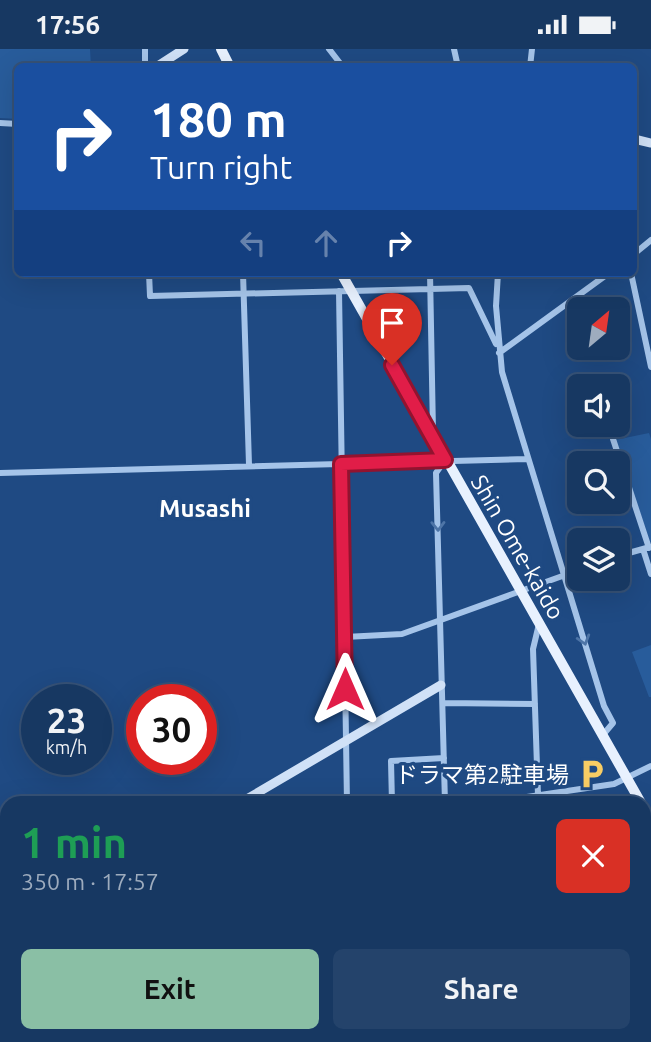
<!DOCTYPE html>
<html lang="en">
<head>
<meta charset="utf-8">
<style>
	:root { --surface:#173862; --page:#24436b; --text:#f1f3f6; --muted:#9eacbe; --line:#365277; --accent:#8abfa5 }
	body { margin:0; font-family:Ubuntu,"Noto Sans JP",sans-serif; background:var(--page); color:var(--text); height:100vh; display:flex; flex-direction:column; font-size:26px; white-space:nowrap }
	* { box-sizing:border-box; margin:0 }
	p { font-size:23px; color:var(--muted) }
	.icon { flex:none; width:38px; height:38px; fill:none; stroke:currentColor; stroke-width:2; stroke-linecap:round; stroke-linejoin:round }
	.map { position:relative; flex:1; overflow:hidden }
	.drawer { position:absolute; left:0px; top:747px; width:651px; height:247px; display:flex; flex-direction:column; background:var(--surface); border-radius:21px 21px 0 0; box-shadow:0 7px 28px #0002,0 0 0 2px var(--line) }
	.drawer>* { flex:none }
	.hud { position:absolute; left:14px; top:14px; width:623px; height:214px; border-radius:10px; box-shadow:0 7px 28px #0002,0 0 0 2px var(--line); background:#1a4fa0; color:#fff; overflow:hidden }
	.needle { width:46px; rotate:29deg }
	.tools { position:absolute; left:567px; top:248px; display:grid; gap:14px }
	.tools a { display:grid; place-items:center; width:63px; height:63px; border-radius:10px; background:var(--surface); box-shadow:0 7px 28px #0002,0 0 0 2px var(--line); font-size:35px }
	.speed { position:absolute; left:21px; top:635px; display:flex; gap:14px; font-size:35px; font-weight:700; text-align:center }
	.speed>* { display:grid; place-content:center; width:91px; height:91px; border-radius:50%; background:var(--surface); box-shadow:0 7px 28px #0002,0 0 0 2px var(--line); line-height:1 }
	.speed small { font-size:18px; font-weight:400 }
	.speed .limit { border:10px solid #d22; background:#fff; color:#111 }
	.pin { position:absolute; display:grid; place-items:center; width:60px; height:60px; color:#fff; margin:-72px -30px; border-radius:50% 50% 50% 0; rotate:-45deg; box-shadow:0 0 7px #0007 }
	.pin .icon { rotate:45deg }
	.me { position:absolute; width:77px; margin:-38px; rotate:0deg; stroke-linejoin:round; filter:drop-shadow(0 0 5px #0008) }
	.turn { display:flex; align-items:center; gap:24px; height:147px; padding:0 21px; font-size:32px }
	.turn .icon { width:91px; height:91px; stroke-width:2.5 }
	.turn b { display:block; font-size:49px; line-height:60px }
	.lanes { display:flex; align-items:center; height:66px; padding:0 21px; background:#0003; justify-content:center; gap:35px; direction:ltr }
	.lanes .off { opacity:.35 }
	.round { display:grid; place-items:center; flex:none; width:74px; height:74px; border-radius:10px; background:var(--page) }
	.head { display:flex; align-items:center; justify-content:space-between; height:119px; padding:0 21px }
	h1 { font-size:42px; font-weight:700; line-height:52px; color:#1e9e55 }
	.cta { display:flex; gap:14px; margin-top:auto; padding:14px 21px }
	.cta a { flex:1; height:80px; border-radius:10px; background:var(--accent); color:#111; font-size:28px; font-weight:700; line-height:80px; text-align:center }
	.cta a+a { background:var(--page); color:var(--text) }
	.status { display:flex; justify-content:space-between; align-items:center; height:49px; padding:0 35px; background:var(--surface); direction:ltr }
	.status svg { height:19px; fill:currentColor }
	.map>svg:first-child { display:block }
	.green { fill:#285c9b }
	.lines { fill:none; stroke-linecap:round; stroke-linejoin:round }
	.street { stroke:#a5c4e9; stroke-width:6 }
	.secondary { stroke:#d0e1f7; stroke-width:9 }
	.primary { stroke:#e8f1fe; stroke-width:10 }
	.oneway { stroke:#4e75a7 }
	.route-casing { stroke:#92132f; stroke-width:18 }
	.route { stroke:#e11d48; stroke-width:12 }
	.labels { text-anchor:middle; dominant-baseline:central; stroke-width:7; stroke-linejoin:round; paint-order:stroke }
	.street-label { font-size:23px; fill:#fff; stroke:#1f4a83 }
	.poi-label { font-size:23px; fill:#fff; stroke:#1f4a83; text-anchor:end }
	.neighbourhood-label { font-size:24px; font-weight:bold; fill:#fff; stroke:#1f4a83 }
</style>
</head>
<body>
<div class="status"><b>17:56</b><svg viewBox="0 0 49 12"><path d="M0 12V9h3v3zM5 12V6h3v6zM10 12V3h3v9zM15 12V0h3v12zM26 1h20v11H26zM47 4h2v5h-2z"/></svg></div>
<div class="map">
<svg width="651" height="993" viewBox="0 0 651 993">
	<rect width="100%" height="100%" fill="#1f4a83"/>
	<path class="green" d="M0 0H90L91 17 18 18 17 70 0 69Z
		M649 384 651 390V495L615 391Z
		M651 596V648H649L632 603Z"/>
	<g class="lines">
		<path class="street" d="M145 0V18
			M329 0 343 18
			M454 0 458 18
			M530 18 532 0
			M0 74 18 75
			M634 205 651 191
			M149 224 150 247 469 239 496 295
			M243 224 249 416
			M430 224 433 383
			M498 224 496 257 502 323 604 657 613 674 602 687
			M631 224 651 318
			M339 242 347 754
			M499 304 609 224
			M613 390 649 499
			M445 411 436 424 445 754
			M0 424 527 410
			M643 500 651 525
			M618 507 650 498
			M345 588 402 585 579 521
			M443 654 535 655
			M538 746 533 600 539 575
			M392 754 391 712 444 709
			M486 754 614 735 651 717
			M0 770H7
			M644 865 651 861
			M644 872 651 885
			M37 987 41 993
			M129 987 132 993
			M199 987 202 993
			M487 987 490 993
			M182 993 193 987"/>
		<path class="secondary" d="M156 18 184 0
			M634 90 651 94
			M240 754 441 636
			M0 895 7 891
			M0 966 7 962
			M264 987 267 993
			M387 987 390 993
			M343 993 356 987"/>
		<path class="primary" d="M221 0 230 18
			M341 224 641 754
			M644 759 651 771"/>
	</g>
	<defs><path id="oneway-chevron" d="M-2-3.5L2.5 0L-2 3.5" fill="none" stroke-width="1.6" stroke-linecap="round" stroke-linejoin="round" transform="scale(1.75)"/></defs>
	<g class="oneway">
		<use href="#oneway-chevron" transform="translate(438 477) rotate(89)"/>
		<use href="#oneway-chevron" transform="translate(584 591) rotate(73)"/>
	</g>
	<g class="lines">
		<g class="route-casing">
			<path id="route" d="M345 640 341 415 445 411 392 316"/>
		</g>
		<use href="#route" class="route"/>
	</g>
	<defs>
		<g id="parking-bare" transform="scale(2.415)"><path d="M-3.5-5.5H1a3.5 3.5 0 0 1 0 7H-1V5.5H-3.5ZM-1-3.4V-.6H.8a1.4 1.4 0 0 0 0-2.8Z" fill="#f8cd64" stroke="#1f4a83" stroke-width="2.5" paint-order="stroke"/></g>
	</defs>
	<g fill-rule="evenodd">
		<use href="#parking-bare" x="592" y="725"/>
	</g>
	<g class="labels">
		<g class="street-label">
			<text transform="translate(518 498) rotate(60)">Shin Ome-kaido</text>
		</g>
		<g class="poi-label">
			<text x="569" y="725">ドラマ第2駐車場</text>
		</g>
		<g class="neighbourhood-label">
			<text x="205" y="459">Musashi</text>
		</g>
	</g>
</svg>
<div class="tools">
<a><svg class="needle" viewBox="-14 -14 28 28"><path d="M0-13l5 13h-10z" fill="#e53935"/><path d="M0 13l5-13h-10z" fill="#9eacbe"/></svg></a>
<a><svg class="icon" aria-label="sound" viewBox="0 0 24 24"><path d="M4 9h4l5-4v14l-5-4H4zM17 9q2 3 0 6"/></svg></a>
<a><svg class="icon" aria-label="search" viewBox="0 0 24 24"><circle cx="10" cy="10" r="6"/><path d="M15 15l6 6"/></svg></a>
<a><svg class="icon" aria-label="layers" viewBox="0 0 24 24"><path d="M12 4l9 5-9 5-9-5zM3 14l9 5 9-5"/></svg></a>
</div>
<div class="speed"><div>23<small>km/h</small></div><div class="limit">30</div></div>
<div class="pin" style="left:392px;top:316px;background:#d93025"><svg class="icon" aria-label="arrive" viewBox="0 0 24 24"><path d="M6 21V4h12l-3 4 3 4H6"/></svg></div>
<svg class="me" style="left:345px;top:640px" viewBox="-20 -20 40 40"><path d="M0-17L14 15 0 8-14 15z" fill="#e11d48" stroke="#fff" stroke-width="4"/></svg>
<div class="hud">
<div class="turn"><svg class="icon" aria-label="right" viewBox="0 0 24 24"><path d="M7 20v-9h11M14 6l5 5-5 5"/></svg><div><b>180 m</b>Turn right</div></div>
<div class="lanes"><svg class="icon off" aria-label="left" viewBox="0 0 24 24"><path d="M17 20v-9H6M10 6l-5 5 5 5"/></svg><svg class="icon off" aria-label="ahead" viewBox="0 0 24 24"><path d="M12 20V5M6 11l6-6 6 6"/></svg><svg class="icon" aria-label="right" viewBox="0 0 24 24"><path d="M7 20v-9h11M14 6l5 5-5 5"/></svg></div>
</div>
<section class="drawer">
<div class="head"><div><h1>1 min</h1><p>350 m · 17:57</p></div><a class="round" style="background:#d93025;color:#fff"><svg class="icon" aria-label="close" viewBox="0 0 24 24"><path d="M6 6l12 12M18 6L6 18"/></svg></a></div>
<div class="cta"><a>Exit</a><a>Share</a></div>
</section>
</div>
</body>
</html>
